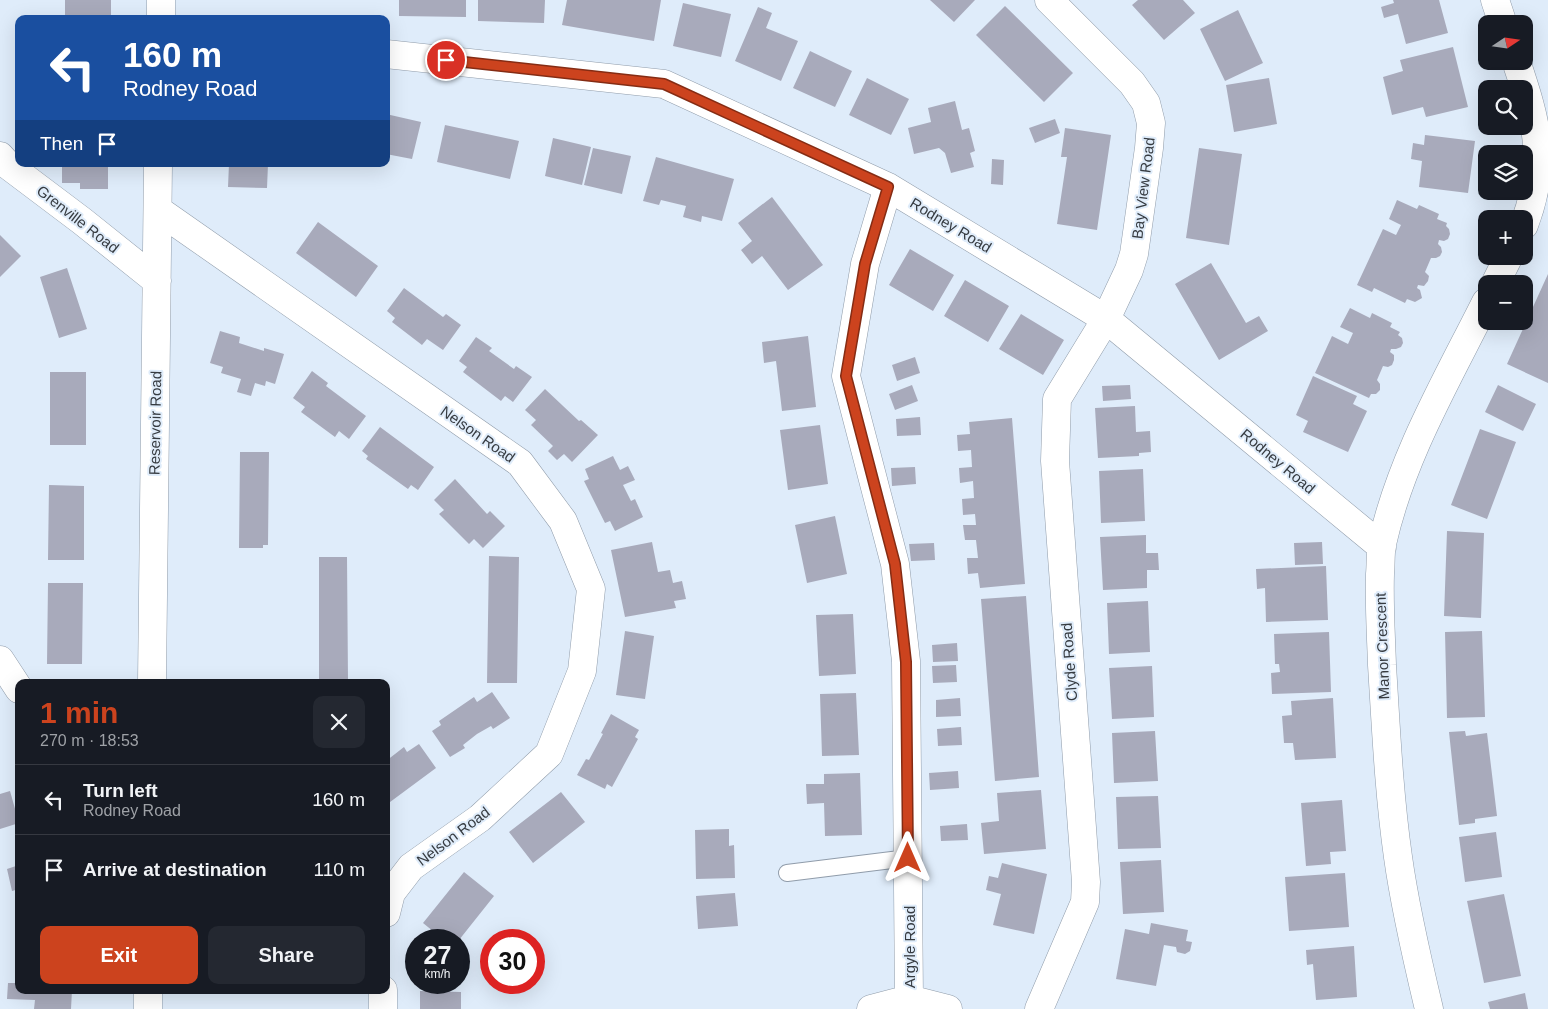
<!DOCTYPE html>
<html lang="en">
<head>
<meta charset="utf-8">
<style>
	:root { --surface:#171b24; --page:#242831; --text:#f1f3f6; --muted:#9ea1a6; --line:#363941; --accent:#cc431e }
	body { margin:0; font-family:Arial,sans-serif; background:var(--page); color:var(--text); height:100vh; display:flex; flex-direction:column; font-size:19px; white-space:nowrap }
	* { box-sizing:border-box; margin:0 }
	p { font-size:16px; color:var(--muted) }
	.icon { flex:none; width:28px; height:28px; fill:none; stroke:currentColor; stroke-width:2; stroke-linecap:round; stroke-linejoin:round }
	.map { position:relative; flex:1; overflow:hidden }
	.panel { position:absolute; left:15px; top:679px; width:375px; height:315px; display:flex; flex-direction:column; background:var(--surface); border-radius:10px; box-shadow:0 5px 20px #0002 }
	.panel>* { flex:none }
	.top-card { position:absolute; left:15px; top:15px; width:375px; height:152px; border-radius:10px; box-shadow:0 5px 20px #0002; background:#1a4fa0; color:#fff; overflow:hidden }
	.needle { width:32px; rotate:77deg }
	.tools { position:absolute; left:1478px; top:15px; display:grid; gap:10px }
	.tools a { display:grid; place-items:center; width:55px; height:55px; border-radius:10px; background:var(--surface); box-shadow:0 5px 20px #0002; font-size:25px }
	.speed { position:absolute; left:405px; top:929px; display:flex; gap:10px; font-size:25px; font-weight:700; text-align:center }
	.speed>* { display:grid; place-content:center; width:65px; height:65px; border-radius:50%; background:var(--surface); box-shadow:0 5px 20px #0002; line-height:1 }
	.speed small { font-size:12px; font-weight:400 }
	.speed .limit { border:8px solid #d22; background:#fff; color:#111 }
	.pin { position:absolute; display:grid; place-items:center; width:42px; height:42px; color:#fff; margin:-21px; border:2px solid #fff; border-radius:50%; box-shadow:0 1px 5px #0007 }
	.me { position:absolute; width:55px; margin:-28px; rotate:0deg; stroke-linejoin:round; filter:drop-shadow(0 0 4px #0008) }
	.turn { display:flex; align-items:center; gap:18px; height:105px; padding:0 25px; font-size:22px }
	.turn .icon { width:65px; height:65px; stroke-width:2.5 }
	.turn b { display:block; font-size:35px; line-height:42px }
	.then { display:flex; align-items:center; height:48px; padding:0 25px; background:#0003; gap:10px; font-size:19px }
	.round { display:grid; place-items:center; flex:none; width:52px; height:52px; border-radius:10px; background:var(--page) }
	.summary { display:flex; align-items:center; justify-content:space-between; height:85px; padding:0 25px }
	h1 { font-size:30px; font-weight:700; line-height:38px; color:var(--accent) }
	.cta { display:flex; gap:10px; margin-top:auto; padding:10px 25px }
	.cta a { flex:1; height:58px; border-radius:10px; background:var(--accent); color:#fff; font-size:20px; font-weight:700; line-height:58px; text-align:center }
	.cta a+a { background:var(--page); color:var(--text) }
	ul { padding:0; list-style:none }
	li { display:flex; align-items:center; gap:15px; height:70px; padding:0 25px; border-top:1px solid var(--line) }
	li div { flex:1 }
	li b { display:block; font-size:19px }
	li em { font-style:normal }
	.map>svg:first-child { display:block }
	.building { fill:#a8aabb }
	.lines { fill:none; stroke-linecap:round; stroke-linejoin:round }
	.lane-casing { stroke:#909caa; stroke-width:18 }
	.street-casing { stroke:#909caa; stroke-width:29 }
	.lane { stroke:#fff; stroke-width:16 }
	.street { stroke:#fff; stroke-width:28 }
	.route-casing { stroke:#852c14; stroke-width:12 }
	.route { stroke:#cc431e; stroke-width:9 }
	.labels { text-anchor:middle; dominant-baseline:central; stroke-width:4; stroke-linejoin:round; paint-order:stroke }
	.street-label { font-size:15px; fill:#363b41; stroke:#dfecfa }
</style>
</head>
<body>
<div class="map">
<svg width="1548" height="1009" viewBox="0 0 1548 1009">
	<rect width="100%" height="100%" fill="#dfecfa"/>
	<path class="building" d="M65 0H111V19H65Z
		M399 0H466V17L399 16Z
		M478 0H545L544 23 478 21Z
		M567 0H661L654 41 562 25Z
		M930 0H975L954 22Z
		M1138 0H1183L1195 13 1164 40 1132 5Z
		M1393 0H1439L1448 33 1406 44 1398 14 1384 18 1381 7 1394 3Z
		M683 3 731 14 721 57 673 46Z
		M1005 6 1073 73 1044 102 976 35Z
		M758 7 772 13 766 28 798 41 781 81 735 61Z
		M1238 10 1263 63 1225 81 1200 29Z
		M1453 47 1468 107 1426 117 1423 107 1392 115 1383 77 1403 71 1400 60Z
		M810 51 852 71 835 107 793 88Z
		M867 78 909 99 891 135 849 115Z
		M1269 78 1277 124 1234 132 1226 85Z
		M955 101 962 130 969 128 975 151 970 153 974 167 951 173 945 153 939 148 914 154 908 128 931 122 928 108Z
		M386 114 421 122 412 159 386 154Z
		M1055 119 1060 133 1035 143 1029 128Z
		M445 125 519 141 510 179 437 162Z
		M1065 128 1111 135 1097 230 1057 224 1067 157H1061Z
		M1425 135 1475 141 1468 193 1419 187 1422 161 1411 159 1413 143 1424 145Z
		M553 138 591 147 582 185 545 176Z
		M593 148 631 156 622 194 584 185Z
		M1199 148 1242 154 1229 245 1186 238Z
		M656 157 734 179 722 221 702 216 701 222 683 217 686 206 661 200 659 205 643 201Z
		M992 159 1004 160 1003 185 991 184Z
		M62 164H108V189H80V183H62Z
		M229 164H268L267 188 228 187Z
		M772 197 823 265 788 290 762 256 752 264 741 250 752 241 738 223Z
		M1397 200 1417 209 1419 205 1439 214 1437 219 1447 223 1446 226 1449 229 1450 234 1448 239 1444 241 1439 240 1438 244 1441 247 1442 252 1440 256 1436 258H1431L1425 272 1429 276 1428 281 1424 286 1418 285 1417 288 1420 290 1422 298 1415 302 1407 299 1405 303 1374 288 1372 292 1357 285 1383 229 1396 235 1401 225 1389 219Z
		M318 222 378 266 356 297 296 253Z
		M0 235 21 256 0 277Z
		M910 249 954 275 933 311 889 285Z
		M1211 263 1246 323 1259 316 1268 331 1219 360 1175 284Z
		M67 268 87 329 59 338 40 277Z
		M1548 274V383L1507 364Z
		M965 280 1009 306 988 342 944 316Z
		M404 288 443 317 446 314 461 325 443 350 427 339 422 345 392 322 395 318 387 311Z
		M1350 308 1370 318 1372 313 1392 323 1390 327 1400 332 1398 335 1402 338 1403 343 1401 347 1396 349H1391L1390 352 1394 355V360L1392 365 1388 367 1383 366 1377 380 1380 384V390L1376 394H1371L1369 398 1315 373 1332 336 1348 344 1353 333 1340 327Z
		M1021 314 1064 340 1043 375 999 349Z
		M220 331 240 337 239 343 264 351V348L284 354 275 384 266 381 265 386 255 383 251 396 237 392 241 379 221 373 223 367 210 363Z
		M808 336 816 407 782 411 776 361 764 363 762 342Z
		M476 337 492 348 489 351 514 369 516 366 532 377 513 402 505 396 501 401 463 372 467 367 459 361Z
		M915 357 920 373 897 381 892 365Z
		M312 371 328 383 326 386 366 416 349 439 339 431 335 437 301 412 305 407 293 398Z
		M50 372H86V445H50Z
		M1313 376 1357 396 1353 404 1367 411 1348 452 1303 432 1308 421 1296 415Z
		M912 385 918 401 895 410 889 394Z
		M1130 385 1131 399 1103 401 1102 386Z
		M1498 385 1536 404 1523 431 1485 412Z
		M545 389 579 421 581 420 598 435 572 462 564 454 557 460 548 451 553 446 531 425 536 420 525 410Z
		M1135 406 1136 432 1150 431 1151 452 1139 453V456L1098 458 1095 408Z
		M920 417 921 435 897 436 896 419Z
		M1012 418 1025 584 980 588 978 573 968 574 967 558H978L976 540H965L963 525H976L975 514 963 515 962 499 974 498 973 481 960 483 959 468 972 467 971 450 958 451 957 435 970 434 969 422Z
		M820 425 828 484 788 490 780 430Z
		M380 427 434 467 418 490 411 485 408 489 366 459 368 456 362 451Z
		M1480 429 1516 442 1487 519 1451 505Z
		M240 452H269L268 545H263V548H239Z
		M613 456 620 470 628 466 635 480 623 485 631 501 635 499 643 517 615 531 610 521 605 523 584 481 589 479 585 469Z
		M915 467 916 484 892 486 891 468Z
		M1143 469 1145 521 1101 523 1099 471Z
		M455 479 487 514 490 511 505 526 483 548 474 539 469 544 439 514 444 510 434 500Z
		M49 485 84 486V560H48Z
		M835 516 847 574 807 583 795 525Z
		M1447 531 1484 533 1481 618 1444 616Z
		M1146 535V553H1158L1159 570H1147V588L1103 590 1100 537Z
		M652 542 658 572 670 570 673 583 682 581 686 599 674 601 676 608 625 617 611 550Z
		M1322 542 1323 564 1295 565 1294 543Z
		M934 543 935 560 911 561 909 544Z
		M489 556 519 557 517 683H487Z
		M319 557H347L348 681H319Z
		M1326 566 1328 620 1266 622 1265 588 1257 589 1256 569Z
		M48 583H83L82 664H47Z
		M1026 596 1039 777 995 781 981 599Z
		M1148 601 1150 652 1109 654 1107 603Z
		M853 614 856 674 819 676 816 615Z
		M625 631 654 636 645 699 616 695Z
		M1482 631 1485 717 1447 718 1445 632Z
		M1329 632 1331 692 1272 694 1271 673 1280 672 1279 664H1275L1274 634Z
		M957 643 958 661 933 662 932 645Z
		M956 665 957 682 933 683 932 666Z
		M1152 666 1154 717 1112 719 1109 668Z
		M492 692 510 718 493 729 491 726 477 734 463 745 465 748 450 757 432 731 441 725 439 721 474 697 477 702Z
		M856 693 859 755 822 756 820 694Z
		M960 698 961 716 936 717V700Z
		M1333 698 1336 758 1295 760 1293 743H1284L1283 729 1282 716 1292 715 1291 701Z
		M611 714 639 730 635 737 638 739 612 787 607 784 605 789 577 775 586 759 589 760 603 734 601 733Z
		M961 727 962 745 938 746 937 729Z
		M1155 731 1158 781 1114 783 1112 733Z
		M1465 731 1466 736 1487 733 1497 816 1475 819V823L1459 825 1449 732Z
		M419 744 436 768 386 805V761L404 747 407 752Z
		M958 771 959 788 930 790 929 773Z
		M860 773 862 835 825 836 824 803 807 804 806 784H824V774Z
		M1041 790 1046 849 984 854 981 823 999 821 997 793Z
		M10 791 19 823 0 829V794Z
		M561 792 585 822 533 863 509 832Z
		M1158 796 1161 848 1118 849 1116 797Z
		M1342 800 1346 851 1330 852 1331 864 1306 866 1301 803Z
		M967 824 968 840 941 841 940 826Z
		M729 829V846L734 845 735 878 696 879 695 830Z
		M1496 832 1502 877 1465 882 1459 837Z
		M1161 860 1164 912 1123 914 1120 862Z
		M1002 863 1047 874 1034 934 993 925 1001 894 986 890 989 876 998 878Z
		M19 865V889L12 891 7 869Z
		M464 872 494 896 459 940H444L423 923Z
		M1345 873 1349 927 1289 931 1285 877Z
		M735 893 738 926 698 929 696 896Z
		M1504 894 1521 976 1484 983 1467 901Z
		M1151 923 1188 930 1186 941 1192 942 1190 951 1185 954 1177 952 1176 947 1164 945 1156 986 1116 979 1125 929 1149 934Z
		M1354 946 1357 997 1316 1000 1313 964 1307 965 1306 950Z
		M8 983H19V990H72L71 1009H34L35 1000 7 999Z
		M420 991 461 992V1009H420Z
		M1525 993 1528 1009H1490L1488 1002Z"/>
	<g class="lines">
		<g class="lane-casing">
			<path id="lane" d="M787 873 908 858"/>
		</g>
		<g class="street-casing">
			<path id="street" d="M1495 0 1503 24
				M161 19V0
				M386 54 664 84 888 187 1106 319 1382 547
				M1516 61C1537 123 1548 162 1524 225
				M0 156 9 166 82 221 157 281
				M888 187 865 264 846 376 895 564 906 661 909 999
				M158 210 520 463 563 521 591 589 582 671 549 754 480 818 411 867 391 893 386 913
				M1495 284 1509 256
				M0 660 19 689
				M152 682 158 164
				M148 1009V990
				M383 1009V990
				M871 1009 909 999 948 1009
				M1039 1009 1085 902 1086 882 1055 461 1057 399 1106 319 1129 270 1134 254 1149 148 1151 123 1146 103 1132 83 1049 0
				M1429 1009C1417 959 1405 908 1398 857 1389 794 1386 729 1382 665 1381 635 1379 605 1380 574 1381 565 1380 554 1382 544 1401 458 1447 380 1486 302"/>
		</g>
		<use href="#lane" class="lane"/>
		<use href="#street" class="street"/>
	</g>
	<g class="lines">
		<g class="route-casing">
			<path id="route" d="M446 60 664 84 888 187 865 264 846 376 895 564 906 662 908 858"/>
		</g>
		<use href="#route" class="route"/>
	</g>
	<g class="labels">
		<g class="street-label">
			<text transform="translate(1143 188) rotate(-83)">Bay View Road</text>
			<text transform="translate(78 219) rotate(38)">Grenville Road</text>
			<text transform="translate(951 225) rotate(31)">Rodney Road</text>
			<text transform="translate(155 423) rotate(-89)">Reservoir Road</text>
			<text transform="translate(478 434) rotate(35)">Nelson Road</text>
			<text transform="translate(1278 461) rotate(40)">Rodney Road</text>
			<text transform="translate(1382 646) rotate(-92)">Manor Crescent</text>
			<text transform="translate(1069 662) rotate(-94)">Clyde Road</text>
			<text transform="translate(453 836) rotate(-37)">Nelson Road</text>
			<text transform="translate(909 947) rotate(-90)">Argyle Road</text>
		</g>
	</g>
</svg>
<div class="tools">
<a><svg class="needle" viewBox="-14 -14 28 28"><path d="M0-13l5 13h-10z" fill="#e53935"/><path d="M0 13l5-13h-10z" fill="#9ea1a6"/></svg></a>
<a><svg class="icon" aria-label="search" viewBox="0 0 24 24"><circle cx="10" cy="10" r="6"/><path d="M15 15l6 6"/></svg></a>
<a><svg class="icon" aria-label="layers" viewBox="0 0 24 24"><path d="M12 4l9 5-9 5-9-5zM3 14l9 5 9-5"/></svg></a>
<a>+</a>
<a>−</a>
</div>
<div class="speed"><div>27<small>km/h</small></div><div class="limit">30</div></div>
<div class="pin" style="left:446px;top:60px;background:#d93025"><svg class="icon" aria-label="arrive" viewBox="0 0 24 24"><path d="M6 21V4h12l-3 4 3 4H6"/></svg></div>
<svg class="me" style="left:908px;top:858px" viewBox="-20 -20 40 40"><path d="M0-17L14 15 0 8-14 15z" fill="#cc431e" stroke="#fff" stroke-width="4"/></svg>
<div class="top-card">
<div class="turn"><svg class="icon" aria-label="left" viewBox="0 0 24 24"><path d="M17 20v-9H6M10 6l-5 5 5 5"/></svg><div><b>160 m</b>Rodney Road</div></div>
<div class="then">Then<svg class="icon" aria-label="arrive" viewBox="0 0 24 24"><path d="M6 21V4h12l-3 4 3 4H6"/></svg></div>
</div>
<section class="panel">
<div class="summary"><div><h1>1 min</h1><p>270 m · 18:53</p></div><a class="round"><svg class="icon" aria-label="close" viewBox="0 0 24 24"><path d="M6 6l12 12M18 6L6 18"/></svg></a></div>
<ul>
<li><svg class="icon" aria-label="left" viewBox="0 0 24 24"><path d="M17 20v-9H6M10 6l-5 5 5 5"/></svg><div><b>Turn left</b><p>Rodney Road</p></div><em>160 m</em></li>
<li><svg class="icon" aria-label="arrive" viewBox="0 0 24 24"><path d="M6 21V4h12l-3 4 3 4H6"/></svg><div><b>Arrive at destination</b></div><em>110 m</em></li>
</ul>
<div class="cta"><a>Exit</a><a>Share</a></div>
</section>
</div>
</body>
</html>
